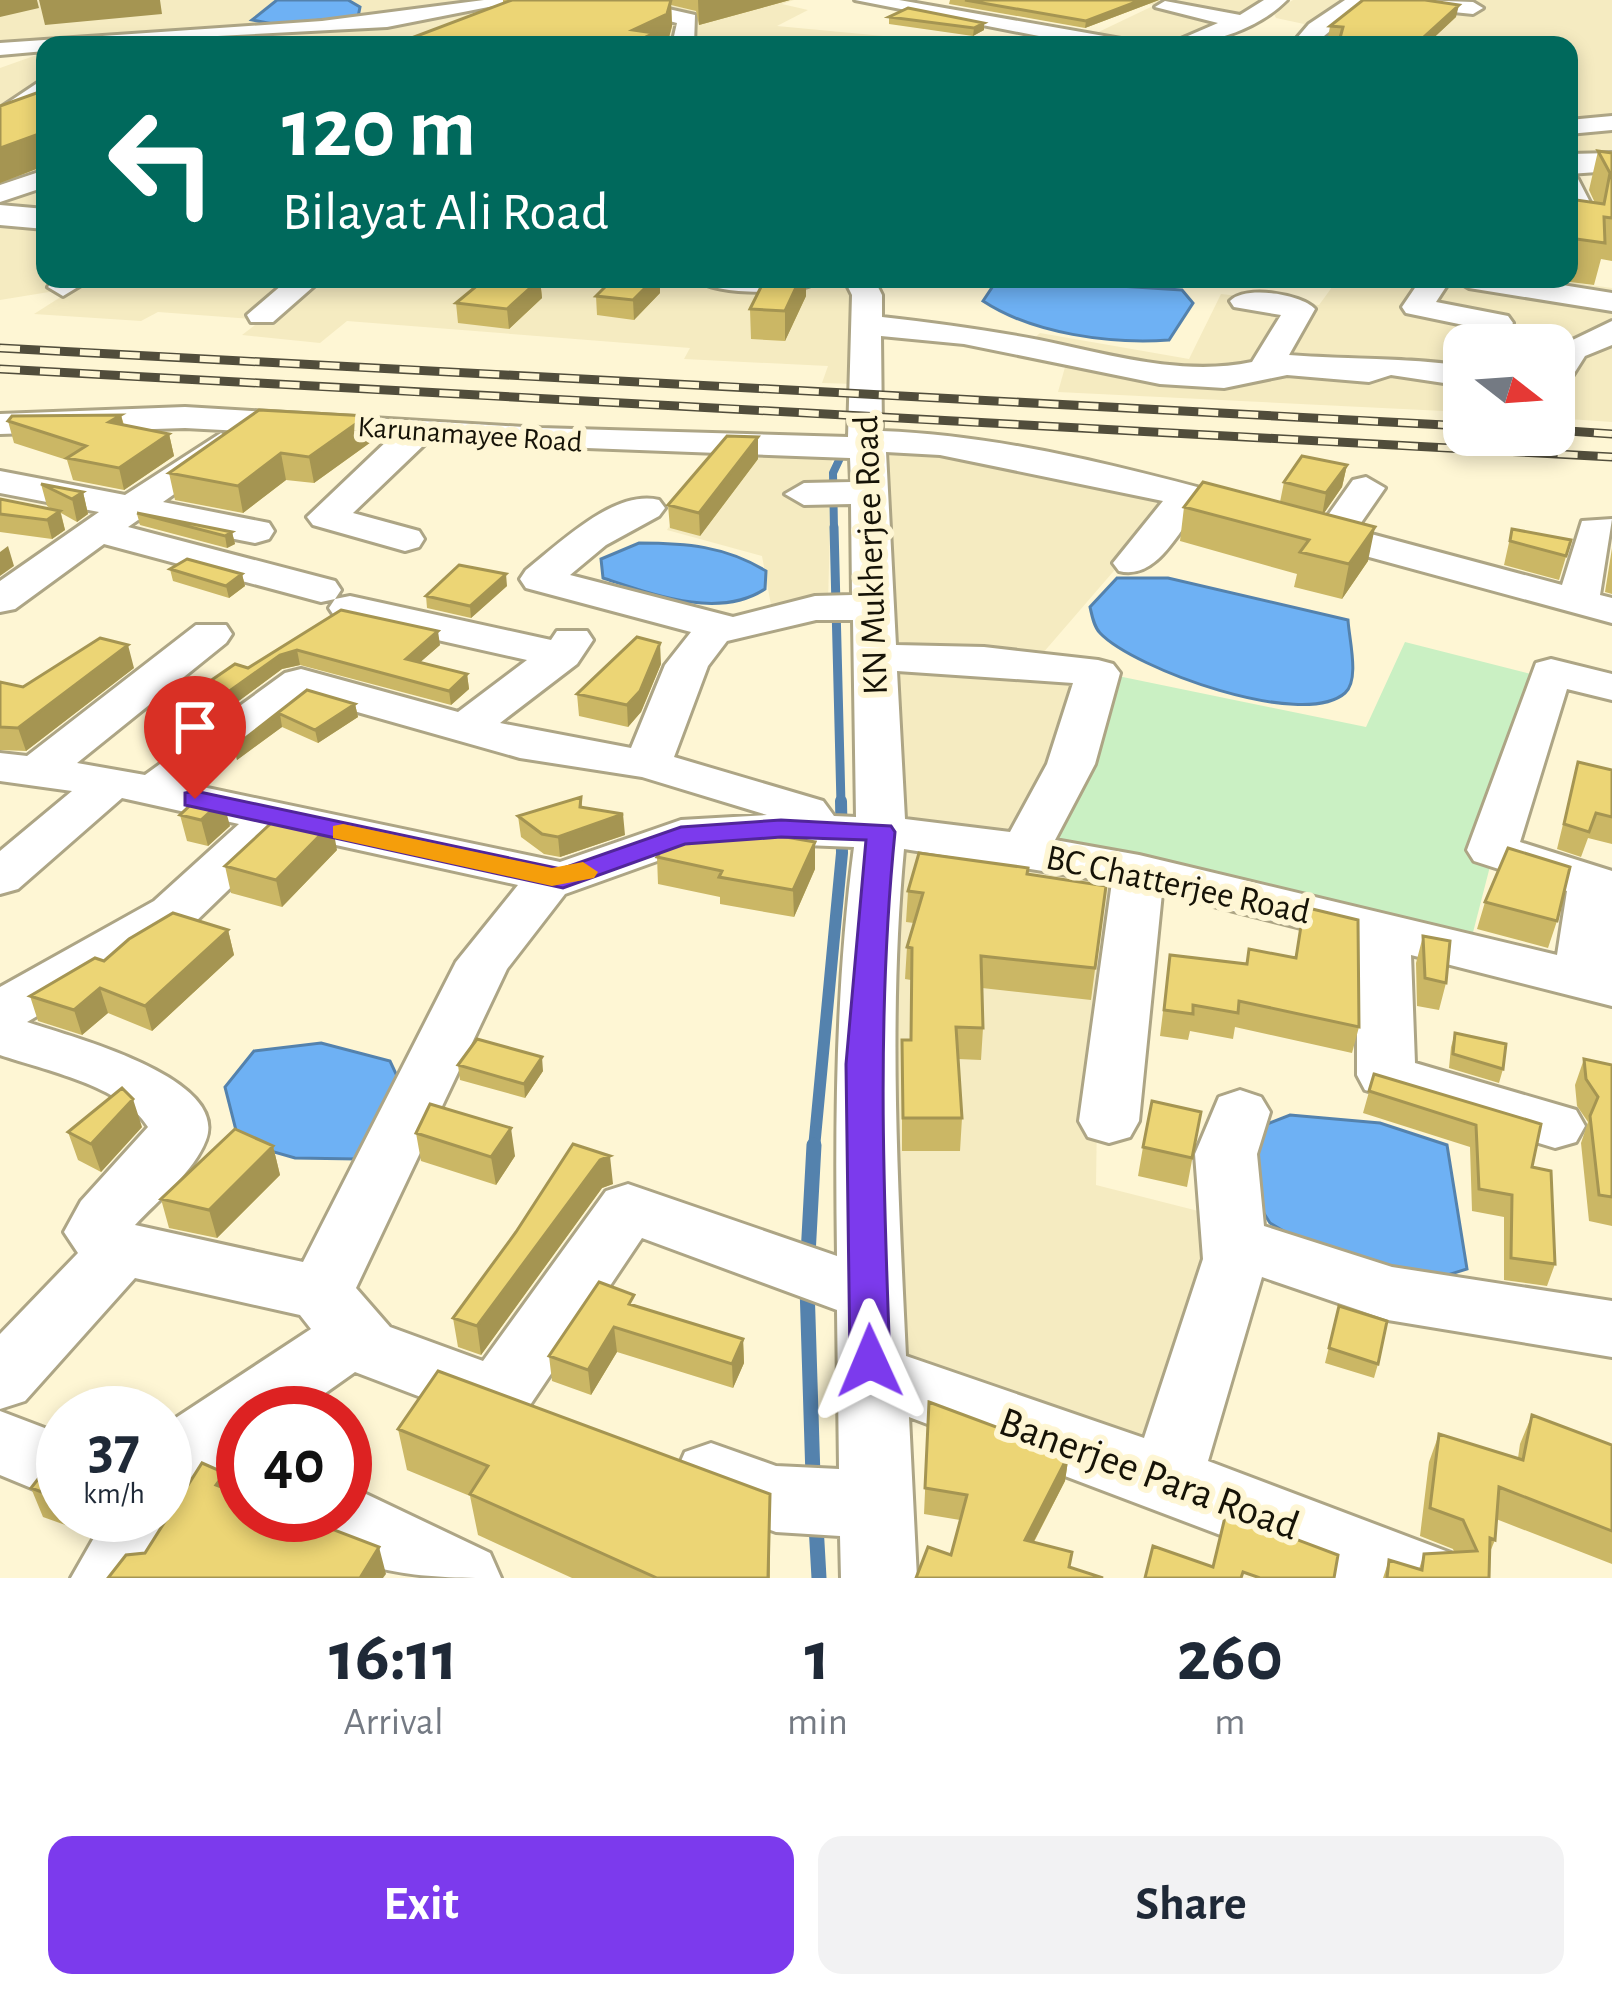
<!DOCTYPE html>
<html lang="en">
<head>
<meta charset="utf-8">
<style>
	:root { --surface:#fff; --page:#f2f2f3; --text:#1f2937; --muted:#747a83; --accent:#7c3aed }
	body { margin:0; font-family:"Alegreya Sans",sans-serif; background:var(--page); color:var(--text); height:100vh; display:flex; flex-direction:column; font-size:45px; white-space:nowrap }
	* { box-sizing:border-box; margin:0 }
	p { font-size:39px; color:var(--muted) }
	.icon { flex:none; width:66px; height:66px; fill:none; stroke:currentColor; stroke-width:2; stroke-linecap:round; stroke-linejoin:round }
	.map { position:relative; height:1578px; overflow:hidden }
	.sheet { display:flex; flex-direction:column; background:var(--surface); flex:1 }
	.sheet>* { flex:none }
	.banner { position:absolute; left:36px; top:36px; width:1542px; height:252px; border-radius:24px; box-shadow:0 6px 18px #0003; background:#00695c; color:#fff; overflow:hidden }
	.needle { width:78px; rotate:107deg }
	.tools { position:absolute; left:1443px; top:324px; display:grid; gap:24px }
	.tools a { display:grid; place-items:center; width:132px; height:132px; border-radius:24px; background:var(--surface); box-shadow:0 6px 18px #0003; font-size:60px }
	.speed { position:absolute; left:36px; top:1386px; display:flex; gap:24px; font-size:60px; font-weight:700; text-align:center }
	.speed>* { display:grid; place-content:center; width:156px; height:156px; border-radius:50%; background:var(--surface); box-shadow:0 6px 18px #0003; line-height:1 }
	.speed small { font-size:30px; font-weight:400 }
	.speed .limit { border:18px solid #d22; background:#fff; color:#111 }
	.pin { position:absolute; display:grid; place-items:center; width:102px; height:102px; color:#fff; margin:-123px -51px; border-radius:50% 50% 50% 0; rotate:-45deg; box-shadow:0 0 12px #0007 }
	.pin .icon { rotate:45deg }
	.me { position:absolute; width:132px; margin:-66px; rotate:359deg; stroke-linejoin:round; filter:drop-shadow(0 0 9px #0008) }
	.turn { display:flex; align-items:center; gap:42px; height:252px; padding:0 48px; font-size:54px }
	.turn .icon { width:156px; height:156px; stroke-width:2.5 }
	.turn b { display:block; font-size:84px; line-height:102px }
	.eta { display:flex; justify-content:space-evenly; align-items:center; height:204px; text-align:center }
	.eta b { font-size:72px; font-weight:700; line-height:84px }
	.action { display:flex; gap:24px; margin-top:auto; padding:24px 48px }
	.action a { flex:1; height:138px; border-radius:24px; background:var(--accent); color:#fff; font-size:48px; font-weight:700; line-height:138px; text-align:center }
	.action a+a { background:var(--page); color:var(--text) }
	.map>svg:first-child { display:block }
	.built { fill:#f5ebc1 }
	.green { fill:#caf0c3 }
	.water { fill:#6eb1f4; stroke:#5482ad; stroke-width:3 }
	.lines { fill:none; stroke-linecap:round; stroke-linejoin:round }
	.stream-far3 { stroke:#5482ad; stroke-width:8 }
	.stream-far2 { stroke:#5482ad; stroke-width:9 }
	.stream-far1 { stroke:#5482ad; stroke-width:12 }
	.stream { stroke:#5482ad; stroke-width:15 }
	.minor-casing { stroke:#ada585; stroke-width:6 }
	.major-casing { stroke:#ada585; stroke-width:6 }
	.minor { fill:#fff; fill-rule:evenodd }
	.major { fill:#fff; fill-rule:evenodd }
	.rail-casing { stroke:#514d3b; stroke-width:9 }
	.rail { stroke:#fef6d4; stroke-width:6; stroke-dasharray:20; stroke-linecap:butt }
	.wall { fill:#cbb765 }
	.shaded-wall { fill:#a59552 }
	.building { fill:#ecd575; stroke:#a59552; stroke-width:3 }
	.route { fill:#7c3aed; stroke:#51269a; stroke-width:3 }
	.slow { fill:#f59e0b }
	.labels { text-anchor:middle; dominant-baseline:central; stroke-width:12; stroke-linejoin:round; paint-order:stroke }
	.far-street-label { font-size:30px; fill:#161307; stroke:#fef6d4 }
	.street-label { font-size:36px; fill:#161307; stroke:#fef6d4 }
	.near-street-label { font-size:42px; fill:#161307; stroke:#fef6d4 }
</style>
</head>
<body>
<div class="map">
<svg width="1612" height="1578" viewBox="0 0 1612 1578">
	<rect width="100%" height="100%" fill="#fef6d4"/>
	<path class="built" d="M0 0H794L782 4 808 10 777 26 926 40 917 45H63L385 22 142 33 0 47Z
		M1114 0H1272L1262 9 1176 45H1127L1088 37 1155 5Z
		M1293 0H1612V155L1569 157V45H1295L1304 24 1276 18 1273 12Z
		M45 52V207L0 203V68Z
		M0 213 45 217V279H70L49 292 0 300Z
		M89 279H301L252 319 158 312 141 321 34 314Z
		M315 279H849L859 314 854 384 822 383 828 366 684 359 690 348 347 321 320 343 242 335Z
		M1338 279H1546L1612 288V422L1554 418V345H1464V412L1058 392 1069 353 1029 343 1040 333 1189 359 1221 294 1319 305Z
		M880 444 934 449 1176 499 1036 661 882 653Z
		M832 452 828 604 771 605 762 556 667 530 717 453Z
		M888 663 1091 675 1018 842 895 825Z
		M898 840 1123 882 1097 1117 1096 1185 1214 1215 1215 1259 1151 1452 885 1365Z"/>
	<path class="green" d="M1405 642 1539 676 1469 948 1036 848 1113 675 1366 727Z"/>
	<path class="water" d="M277 0H348L360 7 358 17 273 24 252 20Z
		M1009 279 1182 290 1193 303 1169 340C1110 344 1033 334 983 301L995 283Z
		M639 543C686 543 725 546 766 571L765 589C718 620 652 594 603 578L601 559Z
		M1117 578H1168L1348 620C1349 639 1360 680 1345 693 1303 730 1134 669 1100 633 1094 627 1092 616 1090 607Z
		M321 1043 390 1061 405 1093 357 1159 295 1158 239 1142 225 1087 254 1051Z
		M1290 1115 1380 1123 1447 1145 1467 1269 1412 1286 1319 1252 1270 1223 1251 1193 1262 1126Z"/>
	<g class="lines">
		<path class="stream-far3" d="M834 530 833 473 840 458"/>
		<path class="stream-far2" d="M834 527 841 804"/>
		<path class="stream-far1" d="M814 1148 842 853 841 801"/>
		<path class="stream" d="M808 1255 814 1145
			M807 1286 813 1477
			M816 1525 819 1578"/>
		<g class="minor-casing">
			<path id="minor" d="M484 0H524L387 27 45 45V51L0 55V43L322 21Z
				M591 0H628L695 15 694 45H672L677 23Z
				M855 0H899L1121 39 1132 45H1085Z
				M1264 0H1287C1257 30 1209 45 1167 45L1218 23 1155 7 1165 1 1240 15Z
				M1345 0H1368L1313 45H1291L1309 24Z
				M1416 0 1473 2 1483 8 1473 14 1424 9Z
				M45 78 40 108 0 124V108Z
				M1612 116V130L1569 134V120Z
				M45 170V187L0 202V185Z
				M1569 177 1578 179 1595 212 1591 241 1569 238Z
				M55 279H91L63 296 48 287Z
				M289 279H322L273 322H251L247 315Z
				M844 279H874L882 295V317C935 323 987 330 1039 340 1108 354 1182 377 1252 362L1281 315 1234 307 1230 301C1245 285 1301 294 1315 309L1289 355C1349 360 1404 357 1464 366V386L1391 375 1369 382 1287 375 1224 388 1160 384 964 344 881 336 882 431C1032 437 1179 483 1324 521L1353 480 1366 477 1385 488 1356 530 1562 585 1582 521 1612 519 1600 595 1612 598V623L1196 510C1176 536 1155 580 1119 571L1113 563 1163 501 940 455 886 452 896 645 984 647 1098 660 1113 664 1120 673 1095 764 1055 840 1139 855 1557 955 1567 891 1474 861 1467 850 1536 663 1551 659 1612 674V700L1567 689 1520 842 1612 871V1006L1411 955 1415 1063 1576 1110 1585 1126 1576 1142 1555 1148 1365 1090 1357 1075V942L1162 893 1139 1121 1130 1137 1109 1143 1088 1137 1079 1121 1112 882 904 849C888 1019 898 1186 906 1356L1144 1438 1203 1259 1195 1154 1219 1097 1240 1090 1261 1097 1270 1112 1257 1154 1264 1226 1392 1267 1612 1301V1357L1388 1320 1262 1277 1208 1461 1451 1553 1462 1578H1334L909 1417 917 1578H841L840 1536 776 1532 685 1498 675 1475 685 1452 711 1443 776 1466 839 1469 837 1310 642 1238 522 1417 497 1426 355 1372 297 1413H243V1499L209 1485 151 1578H71L107 1515H165V1429L171 1421 311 1329 300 1315 135 1278 25 1401 0 1409V1334L78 1253 64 1232 81 1201 148 1127C123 1086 44 1070 0 1055V987L154 901 239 824 122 798 18 889 0 894V851L72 791 0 781V753L27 756 196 625H226L232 634 226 643 77 763 145 775 285 673 301 669 458 712 527 660 335 617 329 608 335 599 350 596 551 640 557 631H587L593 640 577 664 500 723 631 748 665 665 691 632 526 588 520 579 526 570C559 544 614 489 659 500L665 508 659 516 606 545 570 575 733 617 815 596 852 595 851 504 804 505 785 494 804 483 851 482 850 458 427 442 353 513 419 531 424 539 419 547 405 551 313 525 307 517 389 439 185 428 0 434V414L185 407 540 428 848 437 852 295ZM816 620H853L856 817 834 816 823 801 674 757 708 666 727 641ZM897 671 1073 683 1047 764 1010 832 905 819ZM308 698 520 758 642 777 767 815 681 820 560 862 193 785ZM286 834 518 885 456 962 303 1262 135 1225C158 1200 194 1172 206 1140 230 1077 68 1036 27 1022L192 925ZM781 844 854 847C836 984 835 1117 837 1256L628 1184 606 1191 483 1361 390 1327 356 1288 507 969 565 894 688 850Z
				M1421 279H1451L1436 302 1508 316 1513 323 1503 338 1509 345H1469L1478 328 1406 313 1402 307Z
				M1454 279H1525L1612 293V311L1469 288Z
				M1612 321V345L1585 356 1566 386 1554 389 1556 348Z
				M221 433 239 444 234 452 163 502 269 523 274 531 269 539 255 543 138 520 128 527 335 581 341 590 335 599 321 602 104 544 15 609 0 612V581L99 512 0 493V471L125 495Z
				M0 1411 63 1435V1501L0 1475Z
				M345 1484 490 1553 501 1578C434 1578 334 1578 301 1515H345Z"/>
		</g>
		<g class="major-casing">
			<path id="major" d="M1612 153V171L1569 174V154Z
				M0 205 45 209V229L0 225Z
				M698 279H820C808 296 710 296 698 279Z"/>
		</g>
		<use href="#minor" class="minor"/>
		<use href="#major" class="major"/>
		<g class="rail-casing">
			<path id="rail" d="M0 348 1464 426
				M0 369 1612 457
				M1554 430 1612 434"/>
		</g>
		<use href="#rail" class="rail"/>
	</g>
	<path class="wall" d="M503 0H790L699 25 696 11 671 5 672 26 668 41 503 3Z
		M950 0H1159L1085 28 949 4Z
		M889 17 984 23V30L973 36 889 24Z
		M1456 17 1426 45H1339L1340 39 1328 38 1330 26Z
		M45 90V168L44 166 0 183Z
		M1598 151 1612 153V261L1601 259 1594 285 1546 279H1569V175L1576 200 1595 203 1589 190Z
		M540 279 542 298 509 329 458 323 456 303Z
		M806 279V296L785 341 751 339 750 309Z
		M1170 279H1214L1210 285Z
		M660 293 634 320 597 315 596 296Z
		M259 410 371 442 314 483 286 480 243 513 175 500 169 473Z
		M121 415 124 425 169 434 174 456 124 490 73 480 67 460 14 443 8 421Z
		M758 459 700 536 670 528 668 505Z
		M1347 465 1342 487 1324 513 1368 561 1342 599 1294 587 1297 574 1180 541 1184 507 1280 502 1284 482Z
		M41 484 83 492 88 514 77 522 61 513 65 530 52 539 0 532V499L53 510 47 506Z
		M137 514 232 532 235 544 227 548 140 525Z
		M1512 529 1571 540 1559 580 1504 565Z
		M1612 548V594L1605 592Z
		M170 569 242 574 245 586 229 598 173 581Z
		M507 586 471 618 427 608 426 596Z
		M341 610 440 645 420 662 467 674 469 689 451 705 300 665 282 669 183 742 173 738 169 724 202 695 200 688 248 668Z
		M661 664 641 712 628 727 579 716 577 694Z
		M134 668 26 751 0 750V682L23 687Z
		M307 690 355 704 358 717 318 743 282 727 237 760 234 747Z
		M1578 762 1612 770V844L1588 838 1581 857 1557 849Z
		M581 797 582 807 625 835 560 857 544 854 521 837 518 816Z
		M180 815 230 826 208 846 187 841Z
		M337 850 282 907 231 893 225 866Z
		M657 857 815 869 794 917 720 904V897L658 884Z
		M1028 875 1106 886 1091 1000 982 988 983 1028 981 1060 958 1059 962 1118 960 1151H902V1040H910L911 980 905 979 907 947 914 923 906 922 908 891Z
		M1485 902 1557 921 1548 948 1477 929Z
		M1304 907 1359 1027 1352 1053 1235 1027 1233 1039 1190 1031 1188 1040 1160 1036 1170 955 1247 964 1295 958Z
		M228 930 234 955 152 1031 108 1013 82 1035 38 1021 30 996 104 961Z
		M1423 936 1446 983 1439 1010 1417 1006 1416 963Z
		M1455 1033 1503 1069 1499 1083 1449 1068 1451 1047Z
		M1584 1059 1612 1065V1226L1589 1221 1581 1143 1588 1122 1577 1106 1575 1085Z
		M458 1065 543 1071 525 1098 460 1080Z
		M1374 1074 1541 1124 1532 1167 1555 1264 1547 1286 1504 1280V1217L1472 1211 1470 1147 1363 1113Z
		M1201 1112 1187 1187 1138 1176 1143 1147Z
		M142 1127 101 1172 78 1160 68 1132Z
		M416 1133 515 1156 496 1185 421 1161Z
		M573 1144 613 1184 602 1188 481 1355 458 1347 453 1318 516 1232Z
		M273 1146 280 1175 217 1238 169 1228 161 1199Z
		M635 1306 743 1339 744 1363 733 1388 617 1352 591 1395 552 1381 549 1356Z
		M1339 1306 1378 1364 1374 1378 1325 1363Z
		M929 1402 1069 1454 1065 1481 1034 1542 951 1555 960 1520 924 1514Z
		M1532 1415 1612 1445V1564L1496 1519 1495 1540 1490 1552 1489 1578H1383L1389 1560 1419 1569 1424 1554 1454 1552 1453 1549 1420 1536 1429 1462 1439 1434 1518 1458 1520 1444Z
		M398 1429 770 1494V1578H572L478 1535 470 1496 407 1470Z
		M63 1446V1515H97L85 1532 43 1517 31 1488 54 1476Z"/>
	<path class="shaded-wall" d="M0 0H37L39 8 0 17Z
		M39 0H160L162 14 45 25Z
		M671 0 672 26 668 41 660 45H629L633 30Z
		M698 0H790L699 25Z
		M1141 0H1159L1085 28 1086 21Z
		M1459 5 1456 17 1426 45H1415Z
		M984 23V30L973 36 974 28Z
		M36 135 44 166 0 183V148Z
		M540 279 542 298 509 329 507 309Z
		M654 279H660V293L634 320 633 300Z
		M800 279H806V296L785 341V311Z
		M121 415 126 437 109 422Z
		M367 416 371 442 314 483 309 457Z
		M169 434 174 456 124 490 119 468Z
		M758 437V459L700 536 699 513Z
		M281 453 286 480 243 513 238 486Z
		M1347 465 1342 487 1322 516 1326 493Z
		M83 492 88 514 77 522 72 499Z
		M60 511 65 530 52 539 47 520Z
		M1375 527 1368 561 1342 599 1349 564Z
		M232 532 235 544 227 548 225 536Z
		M8 546 14 566 0 576V552Z
		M242 574 245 586 229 598 226 586Z
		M506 574 507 586 471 618 470 606Z
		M438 631 440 645 408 673 406 659Z
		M660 643 661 664 641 712 628 727 627 705Z
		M128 645 134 668 26 751 18 728Z
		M297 650 300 665 282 669 183 742 179 727 280 655Z
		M467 674 469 689 451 705 449 691Z
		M355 704 358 717 318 743 315 730Z
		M280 714 282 727 237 760 234 747Z
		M223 800 230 826 208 846 201 820Z
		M623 814 625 835 560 857 558 837Z
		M332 823 337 850 282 907 276 880Z
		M815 842V869L794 917 793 890Z
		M228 930 234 955 152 1031 145 1006Z
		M100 988 108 1013 82 1035 74 1010Z
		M542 1057 543 1071 525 1098 524 1084Z
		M133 1099 142 1127 101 1172 91 1144Z
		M511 1128 515 1156 496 1185 491 1157Z
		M273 1146 280 1175 217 1238 209 1210Z
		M610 1156 613 1184 602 1188 481 1355 477 1326 600 1160Z
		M614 1327 617 1352 591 1395 588 1370Z
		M743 1339 744 1363 733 1388 732 1364Z
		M1069 1454 1065 1481 1021 1566 1025 1540Z
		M225 1473 234 1500 216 1485Z
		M78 1515H97L85 1532Z
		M379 1547 386 1574 383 1578H360Z"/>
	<path class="building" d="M512 0H671L667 14 633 30 654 33 629 45H633H393Z
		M965 0H1141L1086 21Z
		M1363 0H1425L1459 5 1415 45H1344L1347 39 1340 38 1343 27 1330 26Z
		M908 8 984 23 974 28 889 17Z
		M45 90V143L42 142 36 135 0 148V106Z
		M1598 151 1612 153V218L1604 217 1605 243 1569 238V175H1574L1576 200 1604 204 1610 173Z
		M485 279H540L507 309 456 303Z
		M613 279H654L633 300 596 296Z
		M765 279H800L785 311 750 309Z
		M259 410 367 416 309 457 281 453 238 486 169 473Z
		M121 415 109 422 169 434 119 468 67 458 86 446 8 421 12 416Z
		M727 436 758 437 699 513 668 505Z
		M1302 456 1347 465 1326 493 1284 482Z
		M1203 482 1375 527 1349 564 1300 552 1309 540 1184 507Z
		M41 484 83 492 72 499Z
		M0 499 60 511 47 520 0 514Z
		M137 513 232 532 225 536Z
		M1512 529 1571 540 1566 556 1510 541Z
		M187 559 242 574 226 586 170 569Z
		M459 565 506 574 470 606 426 596Z
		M341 610 438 631 406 659 467 674 449 691 297 650 280 655 179 727 169 724 206 690 200 688 235 664 248 668Z
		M637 637 660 643 640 691 627 705 577 694Z
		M100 638 128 645 18 728 0 727V682L23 687Z
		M307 690 355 704 315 730 280 714 234 747Z
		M1578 762 1612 770V817L1596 813 1589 832 1564 824Z
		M201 795 223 800 201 820 180 815Z
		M581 797 580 807 623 814 558 837 542 834 518 816Z
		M282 813 332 823 276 880 225 866Z
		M721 826 815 842 793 890 719 877 722 871 657 857 672 834 688 828Z
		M1508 848 1570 867 1557 921 1485 902Z
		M919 853 1028 868 1027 874 1106 886 1095 968 981 956 983 1028 956 1027 962 1118H903L902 1040H911L912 948 907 947 923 893 908 891Z
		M1304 907 1358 920 1359 1027 1239 1001 1238 1013 1193 1005V1014L1164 1010 1170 955 1247 964 1249 949 1296 958Z
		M173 913 228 930 145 1006 100 988 74 1010 30 996 95 958 104 961 129 939Z
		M1423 936 1450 941 1446 983 1425 978Z
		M1455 1033 1506 1044 1503 1069 1453 1054Z
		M477 1039 542 1057 524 1084 458 1065Z
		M1584 1059 1612 1065V1197L1599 1195 1590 1116 1598 1097 1586 1079Z
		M1374 1074 1541 1124 1532 1167 1551 1171 1555 1264 1511 1258 1512 1195 1479 1189 1476 1125 1369 1091Z
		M122 1088 133 1099 91 1144 68 1132Z
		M1152 1101 1201 1112 1192 1158 1143 1147Z
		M430 1104 511 1128 491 1157 416 1133Z
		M235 1129 273 1146 209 1210 161 1199Z
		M573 1144 610 1156 600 1160 477 1326 453 1318 516 1232Z
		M599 1282 634 1295 629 1304 743 1339 732 1364 614 1327 588 1370 549 1356Z
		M1339 1306 1387 1321 1378 1364 1329 1348Z
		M438 1371 770 1494 768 1578H657L470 1494 488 1466 398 1429Z
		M99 1399 140 1411 139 1413H88Z
		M929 1402 1069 1454 1025 1540 1072 1552 1069 1567 1103 1578H916L928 1547 951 1555 967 1495 925 1488Z
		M1532 1415 1612 1445V1531L1499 1487 1495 1540 1490 1538 1489 1578H1387L1389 1560 1422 1570 1424 1554 1477 1551 1463 1520 1430 1508 1439 1434 1523 1460Z
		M63 1446V1500L31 1488 42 1474 54 1476 56 1456Z
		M202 1463 225 1473 216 1485 243 1495V1515H295L379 1547 360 1578H108L126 1555 145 1553Z
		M1226 1513 1338 1555 1334 1578H1260L1243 1572 1241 1578H1145L1153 1546 1213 1567Z"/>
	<path class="route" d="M195 791 561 869 681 827 781 820 891 826 895 832C877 1011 883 1182 890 1361L884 1373 870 1378 856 1373 850 1361 846 1064 866 840 781 837 685 844 563 888 185 805V793Z"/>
	<path class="slow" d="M343 824 552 868 583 862 598 872 594 878 552 886 333 838V826Z"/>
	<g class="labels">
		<g class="far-street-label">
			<text transform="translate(470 435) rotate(4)">Karunamayee Road</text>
		</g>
		<g class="street-label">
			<text transform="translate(871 555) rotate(-92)">KN Mukherjee Road</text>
			<text transform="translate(1178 885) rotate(12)">BC Chatterjee Road</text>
		</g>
		<g class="near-street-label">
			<text transform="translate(1149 1474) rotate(20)">Banerjee Para Road</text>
		</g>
	</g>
</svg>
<div class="tools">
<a><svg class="needle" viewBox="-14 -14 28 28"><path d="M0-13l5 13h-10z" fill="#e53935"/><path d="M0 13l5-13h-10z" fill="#747a83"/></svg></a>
</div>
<div class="speed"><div>37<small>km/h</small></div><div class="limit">40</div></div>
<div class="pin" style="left:195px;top:799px;background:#d93025"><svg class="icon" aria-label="arrive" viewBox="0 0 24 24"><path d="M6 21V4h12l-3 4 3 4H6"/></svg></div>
<svg class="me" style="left:870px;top:1361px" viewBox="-20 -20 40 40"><path d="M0-17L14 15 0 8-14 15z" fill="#7c3aed" stroke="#fff" stroke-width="4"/></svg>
<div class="banner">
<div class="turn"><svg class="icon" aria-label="left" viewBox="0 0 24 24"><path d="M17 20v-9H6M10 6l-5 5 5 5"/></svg><div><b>120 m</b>Bilayat Ali Road</div></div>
</div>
</div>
<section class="sheet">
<div class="eta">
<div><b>16:11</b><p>Arrival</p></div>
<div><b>1</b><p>min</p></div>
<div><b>260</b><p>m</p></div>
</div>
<div class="action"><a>Exit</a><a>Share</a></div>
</section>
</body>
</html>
